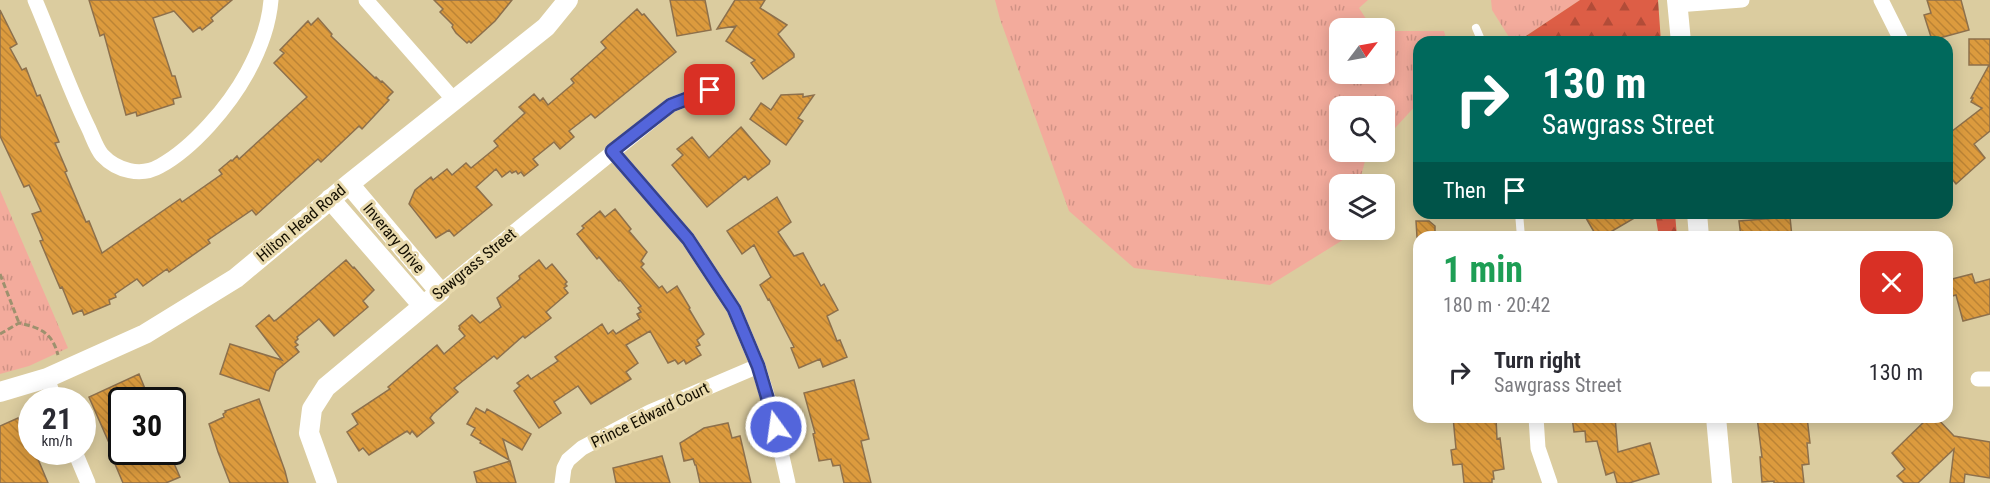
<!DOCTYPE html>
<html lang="en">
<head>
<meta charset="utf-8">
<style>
	:root { --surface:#fff; --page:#f7f7f7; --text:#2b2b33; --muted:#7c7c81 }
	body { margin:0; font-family:"Roboto Condensed",sans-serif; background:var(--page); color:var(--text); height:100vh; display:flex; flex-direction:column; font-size:22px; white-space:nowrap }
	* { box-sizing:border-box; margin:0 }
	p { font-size:20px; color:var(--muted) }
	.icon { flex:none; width:33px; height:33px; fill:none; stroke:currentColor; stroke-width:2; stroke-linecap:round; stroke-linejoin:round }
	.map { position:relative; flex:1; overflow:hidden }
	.drawer { position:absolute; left:1413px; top:231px; width:540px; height:192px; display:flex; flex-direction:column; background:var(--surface); border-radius:18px; box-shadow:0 3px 15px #0003 }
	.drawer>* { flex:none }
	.top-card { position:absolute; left:1413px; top:36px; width:540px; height:183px; border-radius:18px; box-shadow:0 3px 15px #0003; background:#00695c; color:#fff; overflow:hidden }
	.needle { width:39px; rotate:58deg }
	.fabs { position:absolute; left:1329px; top:18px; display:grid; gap:12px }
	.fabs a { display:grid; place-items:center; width:66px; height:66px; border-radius:12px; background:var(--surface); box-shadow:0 3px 15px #0003; font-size:30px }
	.speed { position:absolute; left:18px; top:387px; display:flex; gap:12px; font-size:30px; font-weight:700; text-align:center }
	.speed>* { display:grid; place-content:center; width:78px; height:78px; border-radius:50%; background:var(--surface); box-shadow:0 3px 15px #0003; line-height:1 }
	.speed small { font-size:15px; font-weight:400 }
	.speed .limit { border:3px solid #111; border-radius:9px; background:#fff; color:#111 }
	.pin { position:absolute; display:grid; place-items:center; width:51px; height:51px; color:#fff; margin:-26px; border-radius:12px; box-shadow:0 3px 9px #0006 }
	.me { position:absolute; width:66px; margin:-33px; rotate:346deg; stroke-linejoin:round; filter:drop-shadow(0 0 4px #0008) }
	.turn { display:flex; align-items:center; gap:21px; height:126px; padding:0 30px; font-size:27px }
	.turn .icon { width:78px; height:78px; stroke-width:2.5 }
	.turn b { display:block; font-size:42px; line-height:51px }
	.then { display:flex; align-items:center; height:57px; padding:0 30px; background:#0003; gap:12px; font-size:22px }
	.round { display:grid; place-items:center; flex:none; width:63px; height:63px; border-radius:18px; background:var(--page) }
	.head { display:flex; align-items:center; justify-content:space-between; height:102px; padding:0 30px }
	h1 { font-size:36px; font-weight:700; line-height:45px; color:#1e9e55 }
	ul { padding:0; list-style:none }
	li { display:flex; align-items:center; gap:18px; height:78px; padding:0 30px }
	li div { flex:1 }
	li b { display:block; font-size:22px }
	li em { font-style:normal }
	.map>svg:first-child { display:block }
	.grass { fill:url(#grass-tufts) }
	.forest { fill:url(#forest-firs) }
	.building { fill:url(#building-back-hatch); stroke:#8d704c; stroke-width:1.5 }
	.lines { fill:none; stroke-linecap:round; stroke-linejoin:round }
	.path { stroke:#9d916e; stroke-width:3; stroke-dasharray:6 3; stroke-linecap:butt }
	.service { stroke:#fff; stroke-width:8 }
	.minor { stroke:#fff; stroke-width:15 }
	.tertiary { stroke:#fff; stroke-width:20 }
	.route-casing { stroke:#36428e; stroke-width:15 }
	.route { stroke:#5365db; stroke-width:10 }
	.labels { text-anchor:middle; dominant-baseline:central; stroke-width:6; stroke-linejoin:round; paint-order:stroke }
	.street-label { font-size:16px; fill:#140f01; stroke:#e8d9ac }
</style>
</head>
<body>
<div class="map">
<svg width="1990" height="483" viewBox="0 0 1990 483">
	<defs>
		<pattern id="grass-tufts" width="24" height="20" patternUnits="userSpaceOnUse" patternTransform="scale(1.5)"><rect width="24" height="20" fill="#f3ab9c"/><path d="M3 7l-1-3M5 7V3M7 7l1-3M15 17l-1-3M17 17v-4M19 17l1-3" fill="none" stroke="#cf9285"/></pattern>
		<pattern id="forest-firs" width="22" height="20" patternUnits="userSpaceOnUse" patternTransform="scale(1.5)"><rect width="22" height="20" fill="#dd5e46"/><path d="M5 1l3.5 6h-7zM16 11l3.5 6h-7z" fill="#b24c38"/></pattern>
		<pattern id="building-back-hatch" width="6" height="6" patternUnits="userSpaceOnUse" patternTransform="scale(1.5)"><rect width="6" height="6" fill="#dc9b3e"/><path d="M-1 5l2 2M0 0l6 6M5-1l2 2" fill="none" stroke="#bc8435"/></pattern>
	</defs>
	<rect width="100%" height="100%" fill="#dbcc9f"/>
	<path class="grass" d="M995 0H1368L1359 8 1372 28H1340V74H1384L1385 31H1444L1447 42H1419V102L1385 139 1384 106H1340V152H1374L1365 161 1359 184H1340V230H1359L1270 285 1134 268 1069 211 1000 19Z
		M1491 0H1580L1517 42H1512L1492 10Z
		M0 190 68 348 29 366 0 374Z"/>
	<path class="forest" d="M1580 0H1658L1661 42H1517Z
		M1655 213H1675L1677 237H1659Z"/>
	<path class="building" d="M89 0H232L211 18 213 21 202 30 200 27 193 32 174 11 153 18 172 76H175L181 97 173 99 174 104 137 116 136 112 126 115 104 34 100 36Z
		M434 0H512L495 21 471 43 469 41 467 43 456 33 452 27 453 25 440 12 443 9Z
		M670 0H705L711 30 677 36Z
		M735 0H765L760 8 787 25 778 34 794 54V57L763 79 751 63 755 60 726 41 736 26 717 29Z
		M1927 0H1961L1969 30 1932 40 1924 15 1931 13Z
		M637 9 642 15 644 14 676 52 595 118 591 114 569 131 574 137 560 149 554 142 533 159 538 165 524 176 521 172 518 174 516 171 512 173 510 171 502 177 496 169 476 187 492 205 454 236 449 230 436 238 409 204 415 190 431 177 433 180 447 169 452 175 466 163 471 168 498 146 494 141 525 113 519 107 534 94 540 101 543 98 548 105 574 83 571 79 606 48 601 42Z
		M0 10 17 44 10 48 22 70 26 68 37 96 40 95 59 142 55 143 67 171 65 172 86 222 89 221 102 253 180 199 182 202 222 174 219 170 231 160 232 161 237 156 239 159 307 97 274 63 284 53 280 50 308 21 311 25 318 18 332 34 331 36 375 78 376 77 381 82 382 81 393 92 387 98 389 100 362 129 359 126 321 162 318 159 256 215 252 210 208 240 210 243 169 272 167 269 143 286 137 279 115 294 116 297 109 300 110 304 84 315 82 310 73 314 62 287 60 288 40 241 43 240 32 214 41 211 29 185 24 187 0 136Z
		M1969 39H1990V131L1974 144 1985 158 1956 184 1947 173V135L1982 108 1971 102 1973 98H1971L1989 65H1969Z
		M803 94V97L814 95 798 118 803 121 786 145 750 119 761 103 771 110 781 95Z
		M741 127 770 161 769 164 748 180 745 176 707 207 672 165 683 155 677 149 692 137 709 158Z
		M777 197 791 222 778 232 794 256 803 253 821 286 824 284 838 310 827 316 837 341 840 340 847 357 823 367 820 359 799 368 791 348 794 347 769 299 768 300 760 285 771 277 754 245 742 254 727 231Z
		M615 209 631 229 629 231 647 252 641 261 644 264 641 267 659 288 662 286 667 293 677 286 690 308 689 309 704 334 697 340 700 345 696 347 701 355 686 364 684 360 678 364 675 360 668 363 650 331 626 345 638 363 626 372 631 379 591 404 578 386 554 402 561 413 539 428 514 391 520 386 517 383 528 375 531 379 558 361 555 357 602 324 608 334 613 330 616 334 640 319 637 314 641 312 638 308 641 306 620 280 619 281 599 257 597 259 577 234 584 228 582 226 600 211 605 217Z
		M1583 213H1643L1602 237H1597Z
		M1790 217 1792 237H1741L1739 221Z
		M1416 221H1429L1435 226V237H1417Z
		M346 260 353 268 354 267 374 290 363 301 368 307 334 336 319 319 297 337 298 339 295 342 298 345 295 347 299 352 276 371 269 391 220 374 230 344 282 360 256 326 269 315 274 321 276 320Z
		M539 260 546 269 552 264 567 282 565 284 567 286 564 288 568 293 546 312 551 318 525 338 523 336 497 359 494 356 454 388 458 392 433 414 430 418 434 423 417 437 412 431 410 434 407 431 369 455 363 448 359 451 347 432 358 424 352 414 390 389 388 387 437 345 444 354 465 336 459 329 460 328 459 326 472 315 480 323 501 307 497 298 520 279 519 276Z
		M1972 274 1975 283 1990 279V314L1963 321 1956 295 1952 296 1948 280Z
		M139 374 148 396 136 400H122V452H169L180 477 166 483H123L110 452H113L89 397Z
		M854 380 869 439 861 441 871 483H844L840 465 833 466 831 459 819 461 813 434 815 433 804 393Z
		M259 399 285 471 288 483H230L218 452 209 424 224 417 223 414 226 412 225 411Z
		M476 408 485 413 487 409 531 434 522 450 503 439 509 460 480 443 481 441 471 435 475 428 467 424Z
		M1453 417 1496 418 1497 439 1500 438 1504 469 1493 471 1494 479H1492V483H1464L1462 464 1453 465 1451 450 1456 449Z
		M1572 417H1615L1618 452 1650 443 1659 474 1629 483H1617L1614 472 1606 475 1597 441 1586 442 1585 431 1574 432Z
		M1757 417H1807L1810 443H1807L1809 464 1802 465 1804 483H1774V481L1762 482 1760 457H1762Z
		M1929 417H1936L1954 436 1990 442V478L1965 474 1964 483H1950L1954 449 1918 483H1904L1897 476 1905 469 1892 453Z
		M18 418 19 420 23 419 30 436 32 452H35L48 483H0V426Z
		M728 423 732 438 740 436 751 483H700L696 465H695L693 459 684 461 680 443 704 428Z
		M662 456 670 483H616L613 468Z
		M510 461 516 483H477L474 472Z"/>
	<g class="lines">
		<path class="path" d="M0 274 19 323
			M0 334 19 323C40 328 52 332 58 355"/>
		<path class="service" d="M1476 28 1482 42
			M1519 213 1521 237"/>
		<path class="minor" d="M35 0C53 42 68 86 88 127 92 135 96 148 102 155 117 171 141 177 160 166 193 148 229 106 247 73 259 51 269 25 271 0
			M366 0 454 100
			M1881 0 1902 42
			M1677 5 1742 0
			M612 151 688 239 734 309 758 366 771 408 788 483
			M440 292 671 105 710 90
			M47 378 55 400
			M1978 379H1990
			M1536 417 1538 448 1550 483
			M75 452 88 483
			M562 483 564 468 568 460 582 448 650 412 758 366"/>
		<path class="tertiary" d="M1677 0 1681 42
			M330 199 423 306
			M1697 213 1699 237
			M0 392 47 378 145 334 236 278 349 184 546 27 568 0
			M1716 417 1722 483
			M327 483 309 433 312 409 326 387 440 292 349 184"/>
	</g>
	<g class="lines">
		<g class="route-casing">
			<path id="route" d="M710 90 671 105 612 151 688 239 734 309 758 366 776 427"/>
		</g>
		<use href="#route" class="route"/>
	</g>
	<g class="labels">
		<g class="street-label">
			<text transform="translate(301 223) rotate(-40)">Hilton Head Road</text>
			<text transform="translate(394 238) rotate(50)">Inverary Drive</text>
			<text transform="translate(474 264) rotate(-39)">Sawgrass Street</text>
			<text transform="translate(650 415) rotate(-26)">Prince Edward Court</text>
		</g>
	</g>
</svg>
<div class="fabs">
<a><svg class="needle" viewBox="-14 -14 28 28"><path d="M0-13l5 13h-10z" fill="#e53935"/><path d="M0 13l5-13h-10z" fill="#7c7c81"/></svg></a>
<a><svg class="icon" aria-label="search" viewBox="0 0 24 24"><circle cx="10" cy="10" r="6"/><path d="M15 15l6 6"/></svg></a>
<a><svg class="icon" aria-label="layers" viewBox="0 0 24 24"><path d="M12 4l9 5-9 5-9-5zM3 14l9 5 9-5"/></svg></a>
</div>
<div class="speed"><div>21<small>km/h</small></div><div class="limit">30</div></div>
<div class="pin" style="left:710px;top:90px;background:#d93025"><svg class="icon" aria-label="arrive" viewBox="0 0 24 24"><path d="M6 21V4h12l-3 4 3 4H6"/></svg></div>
<svg class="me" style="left:776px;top:427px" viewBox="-20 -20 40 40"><circle r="17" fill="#5365db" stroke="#fff" stroke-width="3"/><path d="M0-11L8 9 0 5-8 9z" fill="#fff"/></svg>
<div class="top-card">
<div class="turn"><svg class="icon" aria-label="right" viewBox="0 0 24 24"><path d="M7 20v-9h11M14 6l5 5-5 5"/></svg><div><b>130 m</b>Sawgrass Street</div></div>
<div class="then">Then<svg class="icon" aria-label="arrive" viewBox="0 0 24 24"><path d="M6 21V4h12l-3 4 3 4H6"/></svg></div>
</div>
<section class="drawer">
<div class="head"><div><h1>1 min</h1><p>180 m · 20:42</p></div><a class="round" style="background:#d93025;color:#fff"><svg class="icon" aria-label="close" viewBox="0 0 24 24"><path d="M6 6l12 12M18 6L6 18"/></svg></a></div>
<ul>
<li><svg class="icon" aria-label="right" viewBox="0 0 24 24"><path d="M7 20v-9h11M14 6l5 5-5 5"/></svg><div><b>Turn right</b><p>Sawgrass Street</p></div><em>130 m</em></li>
</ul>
</section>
</div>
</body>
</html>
